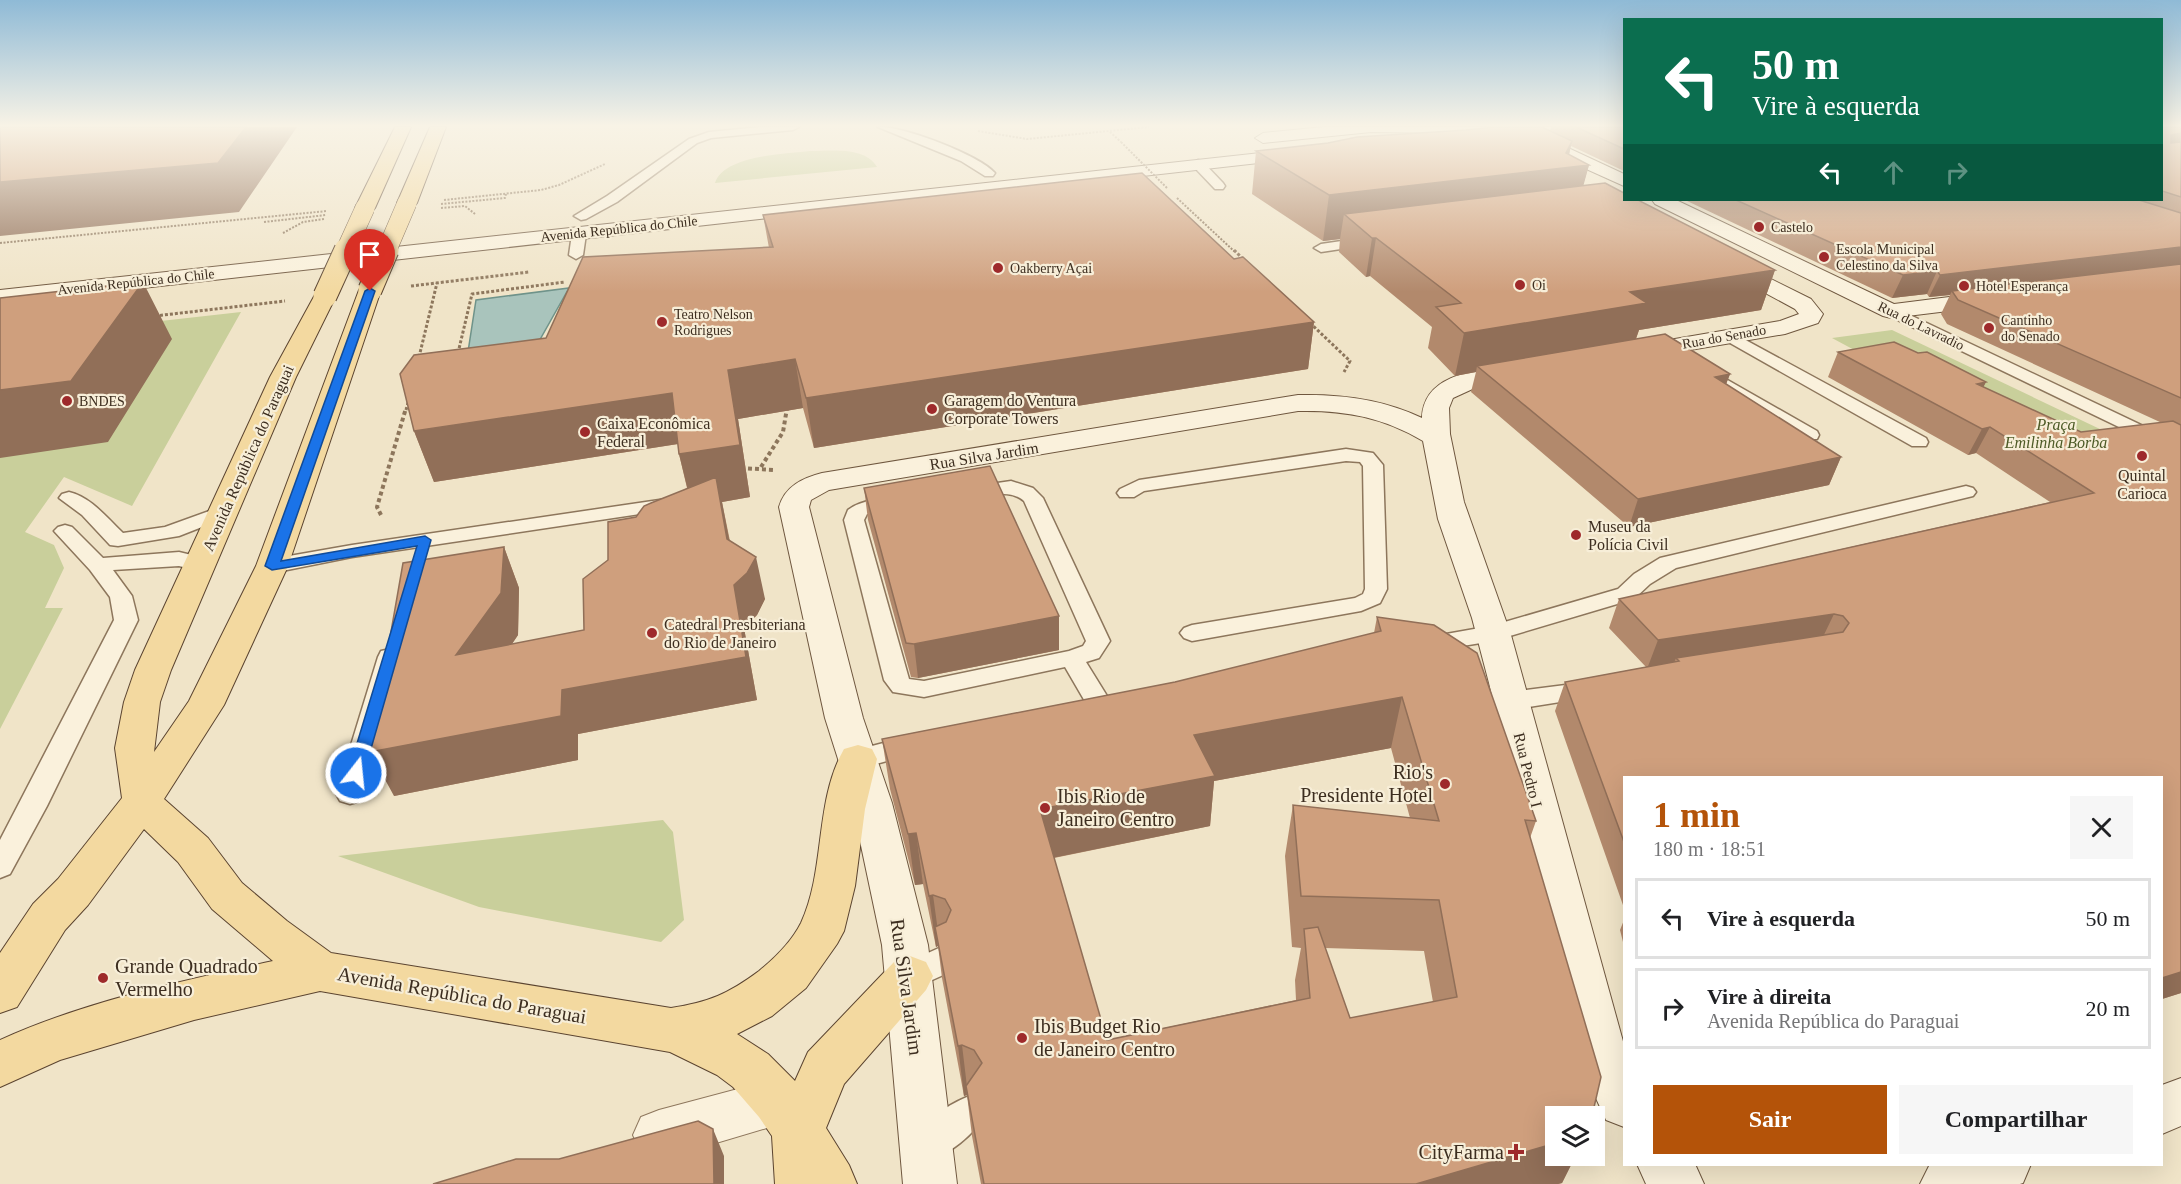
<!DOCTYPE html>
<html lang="pt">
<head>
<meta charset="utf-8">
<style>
	:root { --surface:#fff; --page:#f6f6f6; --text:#202124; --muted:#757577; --line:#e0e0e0; --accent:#b45309 }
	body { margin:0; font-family:Georgia,serif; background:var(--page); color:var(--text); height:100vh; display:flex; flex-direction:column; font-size:22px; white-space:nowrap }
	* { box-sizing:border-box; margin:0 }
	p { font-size:20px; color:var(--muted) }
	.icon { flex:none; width:33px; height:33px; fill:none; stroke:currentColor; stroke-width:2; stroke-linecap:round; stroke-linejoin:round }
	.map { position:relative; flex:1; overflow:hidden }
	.drawer { position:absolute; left:1623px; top:776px; width:540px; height:390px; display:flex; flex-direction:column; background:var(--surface); border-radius:0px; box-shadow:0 6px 24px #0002 }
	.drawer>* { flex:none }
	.top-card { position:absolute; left:1623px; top:18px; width:540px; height:183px; border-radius:0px; box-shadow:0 6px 24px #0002; background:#0b6e4f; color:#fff; overflow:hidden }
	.fabs { position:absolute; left:1545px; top:1106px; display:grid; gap:12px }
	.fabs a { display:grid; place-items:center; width:60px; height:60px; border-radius:0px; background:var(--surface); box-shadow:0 6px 24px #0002; font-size:30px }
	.pin { position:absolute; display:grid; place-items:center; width:51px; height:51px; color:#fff; margin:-62px -26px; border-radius:50% 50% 50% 0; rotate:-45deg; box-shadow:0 0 6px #0007 }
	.pin .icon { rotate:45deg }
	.me { position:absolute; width:66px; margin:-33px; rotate:16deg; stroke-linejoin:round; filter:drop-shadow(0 0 4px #0008) }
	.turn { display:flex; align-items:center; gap:21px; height:126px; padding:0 30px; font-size:27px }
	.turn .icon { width:78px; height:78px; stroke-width:2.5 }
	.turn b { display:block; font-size:42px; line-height:51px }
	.lanes { display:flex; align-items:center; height:57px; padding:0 30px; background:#0003; justify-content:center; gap:30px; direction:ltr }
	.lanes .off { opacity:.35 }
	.round { display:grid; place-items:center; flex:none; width:63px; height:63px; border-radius:0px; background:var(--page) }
	.summary { display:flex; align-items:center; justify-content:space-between; height:102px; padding:0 30px }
	h1 { font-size:36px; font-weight:700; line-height:45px; color:var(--accent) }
	.primary-button { display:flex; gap:12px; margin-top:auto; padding:12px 30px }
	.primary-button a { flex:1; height:69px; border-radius:0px; background:var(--accent); color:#fff; font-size:24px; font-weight:700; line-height:69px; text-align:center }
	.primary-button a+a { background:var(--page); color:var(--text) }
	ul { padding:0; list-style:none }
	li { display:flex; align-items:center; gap:18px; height:81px; margin:0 12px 9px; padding:0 18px; border:3px solid var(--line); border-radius:0px }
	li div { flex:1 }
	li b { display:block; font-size:22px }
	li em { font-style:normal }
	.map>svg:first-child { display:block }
	.green { fill:#c9cf9b }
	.water { fill:#a9c4bc; stroke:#6f938a; stroke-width:1.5 }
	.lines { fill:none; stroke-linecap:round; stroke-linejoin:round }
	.lane-casing { stroke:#8d765c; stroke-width:3 }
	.street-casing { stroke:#8d765c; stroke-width:2 }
	.secondary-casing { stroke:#6f573f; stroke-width:2 }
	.primary-casing { stroke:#5b4430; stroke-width:2 }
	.path-far2 { stroke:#8d765c; stroke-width:2; stroke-dasharray:2 1.5; stroke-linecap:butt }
	.path-far1 { stroke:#8d765c; stroke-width:3; stroke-dasharray:3 2; stroke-linecap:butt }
	.path { stroke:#8d765c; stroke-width:4; stroke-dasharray:4 3; stroke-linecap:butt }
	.lane { fill:#faf1dc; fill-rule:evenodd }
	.street { fill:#faf1dc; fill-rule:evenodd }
	.secondary { fill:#faf1dc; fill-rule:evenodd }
	.primary { fill:#f3d9a0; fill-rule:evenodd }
	.primary-bridge-far1-casing { stroke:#5b4430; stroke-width:20; stroke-linecap:butt }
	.primary-bridge-casing { stroke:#5b4430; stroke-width:25; stroke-linecap:butt }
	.path-bridge { stroke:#8d765c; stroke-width:2; stroke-dasharray:2 1.5; stroke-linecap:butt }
	.primary-bridge-far1 { stroke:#f3d9a0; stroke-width:19 }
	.primary-bridge { stroke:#f3d9a0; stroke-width:23 }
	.wall { fill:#b2896c; fill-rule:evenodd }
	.shaded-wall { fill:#916f58 }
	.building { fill:#cf9f7d; stroke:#916f58; stroke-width:1.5; fill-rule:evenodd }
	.route { fill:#1a73e8; stroke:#114b97; stroke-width:1.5 }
	.poi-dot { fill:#9e2a2b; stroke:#f7eed8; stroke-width:2 }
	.labels { text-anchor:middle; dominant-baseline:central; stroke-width:4.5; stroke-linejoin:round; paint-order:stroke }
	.far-poi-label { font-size:14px; fill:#3d2e20; stroke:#f7eed8; text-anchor:start }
	.far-street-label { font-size:14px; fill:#3d2e20; stroke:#f7eed8 }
	.poi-label { font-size:16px; fill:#3d2e20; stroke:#f7eed8; text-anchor:start }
	.park-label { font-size:16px; font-style:italic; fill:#4d5a26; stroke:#f7eed8 }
	.street-label { font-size:16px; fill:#3d2e20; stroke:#f7eed8 }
	.near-poi-label { font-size:20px; fill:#3d2e20; stroke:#f7eed8; text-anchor:start }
	.near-street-label { font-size:20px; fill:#3d2e20; stroke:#f7eed8 }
</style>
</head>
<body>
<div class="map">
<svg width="2181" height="1184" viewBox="0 0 2181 1184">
	<rect width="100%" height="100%" fill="#f0e4c8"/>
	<path class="green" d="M810 151C831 151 865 146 877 167L715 183C724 155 786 154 810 151Z
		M241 312 132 506 64 477 25 532 54 545 64 568 45 608H63L0 729V339Z
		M1892 330 2142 449 2051 456 1832 338Z
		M663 820 673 832 684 920 661 942 479 907 338 856Z"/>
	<path class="water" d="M569 288 538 343 468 352 476 300Z"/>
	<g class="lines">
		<g class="lane-casing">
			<path id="lane" d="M761 127H799L793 130 711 138 697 143 617 202 586 219 581 220 574 216 607 196 689 139 709 132Z
				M878 127C901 125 979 155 995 173L993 176H985L961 161Z
				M1198 160 1202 161 1223 183 1225 186 1223 189H1215L1194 167 1192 164Z
				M579 230 586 234 583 255 576 259 569 255 572 234Z
				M1369 237 1374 238 1376 241 1374 244 1321 252 1314 248 1321 244Z
				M1891 306 2181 444V457L1885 314 1883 311Z
				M1729 331 1926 438 1928 442 1926 446H1912L1723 339 1721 336Z
				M1717 374 1817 431 1819 435 1817 439H1803L1711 383 1708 379 1711 375Z
				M1346 449 1373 453 1383 465 1387 589 1380 603 1361 611 1192 641 1184 638 1180 633 1184 628 1192 625 1355 598 1363 594 1365 589 1363 466 1360 462 1346 461 1144 491 1134 497H1120L1117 493 1120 489 1139 480Z
				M1011 481 1033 488 1043 498 1110 641 1099 658 1086 662 1112 704 1108 710 1099 713 1090 710 1065 667 924 697 893 692 884 680 844 520 848 510C860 500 888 496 903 500L906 504 903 508 867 514 864 520 909 679 924 681 1069 651 1083 646 1086 641 1024 501C1005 485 984 502 963 496L960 492 963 488Z
				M1966 486 1973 488 1976 492 1973 496 1676 568 1650 584 1634 599 1493 641 1426 652 1418 649 1414 644 1418 639 1491 626 1618 589 1634 574 1660 558Z
				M69 492C91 497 107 518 123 533L165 527 223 506 230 508 233 512 230 516 179 536 118 546 110 545 82 515 59 498 62 494Z
				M673 498 680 500 683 504 680 508 352 557 272 573 264 571 261 566 264 561 272 559 352 545Z
				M65 525 72 527 103 558 179 552 208 559 211 564 208 569 200 571 179 566 113 570 132 596 138 620 47 806 10 874 0 878V840L114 620 110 597 90 570 54 531 58 527Z
				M390 649 399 651 402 657 364 794 360 801 350 804 340 801 336 794 378 657 381 651Z
				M1589 682 1598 684 1601 690 1598 696 1510 710 1501 707 1497 701 1501 695 1510 692Z
				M914 735 923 737 927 744 923 751 858 769 849 766 845 759 849 752Z
				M939 948 950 952 955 962 950 972 910 990 899 986 894 976 899 966Z
				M967 1097 979 1102 985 1114C975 1135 948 1154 927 1163L914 1157 909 1145C918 1124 946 1106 967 1097Z"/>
		</g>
		<g class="street-casing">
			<path id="street" d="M779 1078 797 1085 805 1102 797 1119 659 1160 641 1153 633 1135 641 1117 659 1110Z"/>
		</g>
		<g class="secondary-casing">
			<path id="secondary" d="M1324 127H1589L1587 130 1581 132 1536 133 1624 174V186L1522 140 1520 136 1521 134 1371 132 1263 143 1255 138 1263 133Z
				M1298 149 1304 150 1307 154 1304 158 0 304V290Z
				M1652 200H1676L1894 304 1989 292 1997 294 2000 299 1997 304 1989 306 1891 318 1883 316 1655 204Z
				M1729 258 1811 299 1823 314 1818 323 1785 334 1637 359 1628 357 1625 352 1628 347 1780 321 1799 314 1795 309 1721 269 1718 264 1721 259Z
				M1518 365 1527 368 1531 373 1527 378 1477 387 1453 398 1449 408 1450 434 1464 502 1511 635 1624 1045V1127L1606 1120 1582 1068 1568 1019 1489 683 1472 618 1438 519 1423 441C1383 417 1344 410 1298 411L829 490 811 500 809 507 863 718 892 803 928 945 957 1184H903L882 945 852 803 825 718 779 507C785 486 803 478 822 473L1298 395C1341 394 1383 399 1422 418 1424 371 1482 370 1518 365Z
				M2181 1078V1126L2162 1134V1085Z
				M1637 1164H1695L1704 1184H1646Z
				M1930 1164H2031L2023 1183 2020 1184H1920Z"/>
		</g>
		<g class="primary-casing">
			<path id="primary" d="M395 127H411L375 208 372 212H358L355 208Z
				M430 127H446L417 203 414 207H400L397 203Z
				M370 283 378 285 381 290 288 566 224 705 164 799 208 838 242 883 287 921 331 953 671 1008C709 1002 728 994 759 971 774 959 792 941 801 923 826 869 814 802 844 749L858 745 872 749 877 759 865 809 855 886 844 931 837 944 806 988 772 1016 737 1034 768 1054 795 1081 808 1052 894 962 910 956 926 962 933 976 926 990 844 1084 826 1128 849 1165 857 1184H775L772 1136 759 1117 733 1087 717 1075 670 1052 320 991 194 1020 60 1060 0 1087V1040C86 1001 181 981 273 961L212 909 178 862 144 829 88 905 65 930 17 1007 0 1013V953L33 904 58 879 122 798 115 748 124 702 135 670 270 377 317 291 325 289 333 291 336 296 296 377 171 670 160 702 154 752 189 701 256 566 359 290 362 285Z"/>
		</g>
		<path class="path-far2" d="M978 131 1027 139 1149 127
			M1110 132 1121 142
			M1177 198 1235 252
			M444 200 541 190 559 185 605 164
			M441 204 505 198 506 194
			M441 208 465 206 475 214
			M264 222 326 215
			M283 233 303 222 324 219
			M0 243 327 211"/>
		<path class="path-far1" d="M1234 250 1244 260
			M411 286 529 272
			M155 316 285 301
			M1310 323 1350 361 1344 372
			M458 353 472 294 565 282
			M419 357 437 283
			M406 410 409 399
			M787 410V407"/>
		<path class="path" d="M761 467 783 432 787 408
			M741 468 775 470
			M381 515 377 507 406 408"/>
		<use href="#lane" class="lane"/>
		<use href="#street" class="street"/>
		<use href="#secondary" class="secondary"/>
		<use href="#primary" class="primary"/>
		<g class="primary-bridge-far1-casing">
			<path id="primary-bridge-far1" d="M345 252 365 208
				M386 252 407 203"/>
		</g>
		<g class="primary-bridge-casing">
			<path id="primary-bridge" d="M370 290 387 250
				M325 296 346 250"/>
		</g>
		<path class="path-bridge" d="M1121 142 1167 188"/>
		<use href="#primary-bridge-far1" class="primary-bridge-far1"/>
		<use href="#primary-bridge" class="primary-bridge"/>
	</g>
	<path class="wall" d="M1551 127H1624V171L1571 146 1569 155 1589 165 1583 185 1775 270 1761 310 1639 330 1636 339 1730 374 1726 384 1841 457 1829 485 1629 527 1471 392 1476 372 1455 376 1428 348 1432 327 1370 276 1366 277 1339 252 1340 239 1323 241 1252 194 1256 151 1550 130Z
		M2162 127H2181V993L2162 999V777H1624V908L1555 711 1565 682 1646 667 1609 628 1619 599 2050 502 1976 453 1968 455 1828 377 1838 352 1918 353 1986 382 1983 387 2081 432 2162 423 1947 324 1941 314 1950 295 1929 297 1927 294 1892 298 1685 200H2162Z
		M763 215 1234 259 1314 322 1308 369 814 448 803 408 738 419 750 497 722 502 730 541 765 599 757 615 744 628 757 700 578 734V760L394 796 504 547 519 588 518 635 512 644 584 630 608 560 636 517 687 488 679 454 678 444 434 482 414 431 546 338 769 248Z
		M864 488 1059 616V650L918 678 911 677 868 520Z
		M1377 617 1536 821 1530 838 1556 1155H1576L1562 1183 1558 1184H981L972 1136 967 1095 964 1096 942 978 938 946 936 947 923 884 915 885 890 789 882 739 1175 682 1374 633ZM1391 748 1410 818 1293 805 1285 856 1292 947 1301 948 1295 980 1296 1000 1107 1040 1054 858 1210 826 1214 781ZM1325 948 1424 951 1433 1002 1350 1018Z
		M1624 920V946L1620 930Z"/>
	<path class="shaded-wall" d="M246 127H297L239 212 0 236V182Z
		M2181 133V150L2162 153 2171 135Z
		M1572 141 1566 167 1589 165 1577 209 1344 214 1340 239 1323 241 1329 195 1566 153Z
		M1372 238H1376L1370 276 1366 277Z
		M2181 247V267L1952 291 1950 295 1929 297 1940 275Z
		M1775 270 1761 310 1639 330 1634 344 1477 366 1476 372 1455 376 1464 333 1630 292Z
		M1937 271 1927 294 1892 298 1903 275Z
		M143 282 172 339 108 442 0 458V390Z
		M1314 322 1308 369 814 448 806 398Z
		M795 359 803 408 738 419 750 497 722 502 737 581 692 507 679 454 728 370Z
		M1730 374 1720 400 1715 377Z
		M1986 382 1973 407 1977 384Z
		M672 393 684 443 434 482 414 431Z
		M1990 427 1976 453 1968 455 1982 429Z
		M1841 457 1829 485 1629 527 1638 499Z
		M504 547 519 588 518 635 475 698 456 655Z
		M756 557 765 599 757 615 744 628 757 700 578 734V760L394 796 370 752 734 585Z
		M1834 614 1820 643 1676 658 1673 665 1647 669 1658 640Z
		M1059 616V650L918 678 914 644Z
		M1402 697 1391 748 1214 781 1210 826 1042 860 1040 809 1194 735Z
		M916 833 923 884 915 885 908 834Z
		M933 895 940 946 935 927 938 946 936 947 929 896Z
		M2181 972V993L2162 999V978Z
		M962 1045 968 1095 966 1086 967 1095 964 1096 958 1046Z
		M713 1129 724 1156V1184H714Z
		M1556 1143V1155H1576L1562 1183 1558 1184H1416Z"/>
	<path class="building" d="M0 127H246L218 163 0 182Z
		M1494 127H1542L1572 141 1566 153 1589 165 1329 195 1256 151 1328 143 1357 137 1466 130Z
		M1576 127H1624V149Z
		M2162 127H2181V133L2171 135V143L2181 142V197L2162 191Z
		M1142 173 1234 259 1243 257 1314 322 806 398 795 359 728 370 740 445 679 454 672 393 414 431 400 374 414 355 546 338 583 257 773 247 763 215Z
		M1605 183 1624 193V200H1638L1775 270 1630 292 1647 303 1464 333 1436 307 1461 303 1376 238H1372L1344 214Z
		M1736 200H2139L2181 213V247L1940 275 1937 271 1903 275Z
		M2181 264V398L1958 300 1952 291Z
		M143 282 71 381 0 390V298Z
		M1665 334 1730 374 1715 377 1841 457 1638 499 1477 366Z
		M1894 342 1918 353 1927 352 1986 382 1977 384 2081 432 2173 421 2181 425V972L2162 978V777H1624V842L1565 682 1679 661 1676 658 1843 632 1849 623 1843 616 1834 614 1658 640 1619 599 2094 493 1990 427 1982 429 1838 352Z
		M990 466 1059 616 914 644 906 643 864 488Z
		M716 477 727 539 756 557 747 573 734 585 746 657 562 690 561 716 370 752 403 563 504 547 501 593 456 655 584 630 583 579 608 560V522L636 517 644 506 651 503Z
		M1377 617 1434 625 1477 653 1536 821 1525 820 1601 1077 1592 1116H1556V1143L1416 1184H984L966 1086 982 1063 974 1050 962 1045 958 1046 935 927 946 922 951 910 945 899 933 895 929 896 916 833 908 834 882 739 1175 682 1381 631ZM1402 697 1439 821 1293 805 1301 896 1439 900 1457 997 1350 1018 1318 927 1304 929 1310 998 1107 1040 1040 809 1215 776 1194 735Z
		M698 1121 713 1129 714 1184H433L516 1159H559Z"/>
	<linearGradient id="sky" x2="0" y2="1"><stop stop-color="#8fbad6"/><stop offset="0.43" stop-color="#f8f3e6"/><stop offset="1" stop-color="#f8f3e6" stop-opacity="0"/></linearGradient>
	<rect width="2181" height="292" fill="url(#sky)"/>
	<path class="route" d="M370 288 375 291 281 561 425 536 431 540 364 773 362 777H350L348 773 417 546 272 570 265 566 365 291Z"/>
	<g class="poi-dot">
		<circle cx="1759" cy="227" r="6"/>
		<circle cx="1824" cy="257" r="6"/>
		<circle cx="998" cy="268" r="6"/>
		<circle cx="1520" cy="285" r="6"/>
		<circle cx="1964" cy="286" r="6"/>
		<circle cx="662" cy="322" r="6"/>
		<circle cx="1989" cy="328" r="6"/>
		<circle cx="67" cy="401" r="6"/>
		<circle cx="932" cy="409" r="6"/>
		<circle cx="585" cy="432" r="6"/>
		<circle cx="2142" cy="456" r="6"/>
		<circle cx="1576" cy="535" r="6"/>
		<circle cx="652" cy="633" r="6"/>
		<circle cx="1445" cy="784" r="6"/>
		<circle cx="1045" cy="808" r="6"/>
		<circle cx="103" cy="978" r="6"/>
		<circle cx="1022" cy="1038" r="6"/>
		<path d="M1513 1143h6v6h6v6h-6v6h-6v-6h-6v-6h6z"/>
	</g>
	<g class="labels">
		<g class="far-poi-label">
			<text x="1771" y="227">Castelo</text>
			<text x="1836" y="249">Escola Municipal<tspan x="1836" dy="16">Celestino da Silva</tspan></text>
			<text x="1010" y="268">Oakberry Açai</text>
			<text x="1532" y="285">Oi</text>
			<text x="1976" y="286">Hotel Esperança</text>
			<text x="674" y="314">Teatro Nelson<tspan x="674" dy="16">Rodrigues</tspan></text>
			<text x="2001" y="320">Cantinho<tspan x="2001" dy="16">do Senado</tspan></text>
			<text x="79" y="401">BNDES</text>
		</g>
		<g class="far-street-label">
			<text transform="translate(619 229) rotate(-6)">Avenida República do Chile</text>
			<text transform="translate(136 282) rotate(-6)">Avenida República do Chile</text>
			<text transform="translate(1921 326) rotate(26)">Rua do Lavradio</text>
			<text transform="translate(1724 337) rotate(-10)">Rua do Senado</text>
		</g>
		<g class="poi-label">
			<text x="944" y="400">Garagem do Ventura<tspan x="944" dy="18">Corporate Towers</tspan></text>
			<text x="597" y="423">Caixa Econômica<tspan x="597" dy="18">Federal</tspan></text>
			<text x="2142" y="475" text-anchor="middle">Quintal<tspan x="2142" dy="18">Carioca</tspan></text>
			<text x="1588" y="526">Museu da<tspan x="1588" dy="18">Polícia Civil</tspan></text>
			<text x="664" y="624">Catedral Presbiteriana<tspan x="664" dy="18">do Rio de Janeiro</tspan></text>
		</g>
		<g class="park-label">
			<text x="2056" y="424">Praça<tspan x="2056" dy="18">Emilinha Borba</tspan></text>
		</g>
		<g class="street-label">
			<text transform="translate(984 456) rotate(-9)">Rua Silva Jardim</text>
			<text transform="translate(248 458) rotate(-66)">Avenida República do Paraguai</text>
			<text transform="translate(1528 770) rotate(76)">Rua Pedro I</text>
		</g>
		<g class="near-poi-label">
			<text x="1433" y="772" text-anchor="end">Rio's<tspan x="1433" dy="23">Presidente Hotel</tspan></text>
			<text x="1057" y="796">Ibis Rio de<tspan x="1057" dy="23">Janeiro Centro</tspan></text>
			<text x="115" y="966">Grande Quadrado<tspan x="115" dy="23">Vermelho</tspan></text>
			<text x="1034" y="1026">Ibis Budget Rio<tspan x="1034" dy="23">de Janeiro Centro</tspan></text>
			<text x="1504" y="1152" text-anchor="end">CityFarma</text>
		</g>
		<g class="near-street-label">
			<text transform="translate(907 987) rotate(82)">Rua Silva Jardim</text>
			<text transform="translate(462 995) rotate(10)">Avenida República do Paraguai</text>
		</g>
	</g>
</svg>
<div class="fabs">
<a><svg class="icon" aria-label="layers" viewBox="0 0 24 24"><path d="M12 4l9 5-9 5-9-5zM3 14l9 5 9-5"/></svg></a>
</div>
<div class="pin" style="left:370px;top:291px;background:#d93025"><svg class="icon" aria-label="arrive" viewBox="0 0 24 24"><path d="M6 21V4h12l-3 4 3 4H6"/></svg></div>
<svg class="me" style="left:356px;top:773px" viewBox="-20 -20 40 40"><circle r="17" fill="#1a73e8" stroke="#fff" stroke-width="3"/><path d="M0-11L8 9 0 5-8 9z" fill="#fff"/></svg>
<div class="top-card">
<div class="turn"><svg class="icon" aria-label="left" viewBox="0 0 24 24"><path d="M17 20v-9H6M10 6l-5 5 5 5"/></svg><div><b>50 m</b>Vire à esquerda</div></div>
<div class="lanes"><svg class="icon" aria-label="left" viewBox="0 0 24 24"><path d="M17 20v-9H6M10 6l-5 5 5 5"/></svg><svg class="icon off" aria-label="ahead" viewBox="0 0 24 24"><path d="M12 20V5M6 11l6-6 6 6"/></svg><svg class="icon off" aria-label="right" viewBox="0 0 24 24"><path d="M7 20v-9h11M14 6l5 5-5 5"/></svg></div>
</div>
<section class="drawer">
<div class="summary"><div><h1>1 min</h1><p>180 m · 18:51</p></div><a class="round"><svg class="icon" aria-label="close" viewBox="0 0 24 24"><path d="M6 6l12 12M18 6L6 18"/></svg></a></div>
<ul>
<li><svg class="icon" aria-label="left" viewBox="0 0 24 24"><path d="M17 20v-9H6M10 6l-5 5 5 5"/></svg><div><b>Vire à esquerda</b></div><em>50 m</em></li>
<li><svg class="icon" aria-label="right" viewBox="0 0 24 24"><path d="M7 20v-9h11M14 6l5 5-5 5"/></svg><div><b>Vire à direita</b><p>Avenida República do Paraguai</p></div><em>20 m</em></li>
</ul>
<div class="primary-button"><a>Sair</a><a>Compartilhar</a></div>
</section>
</div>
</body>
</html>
